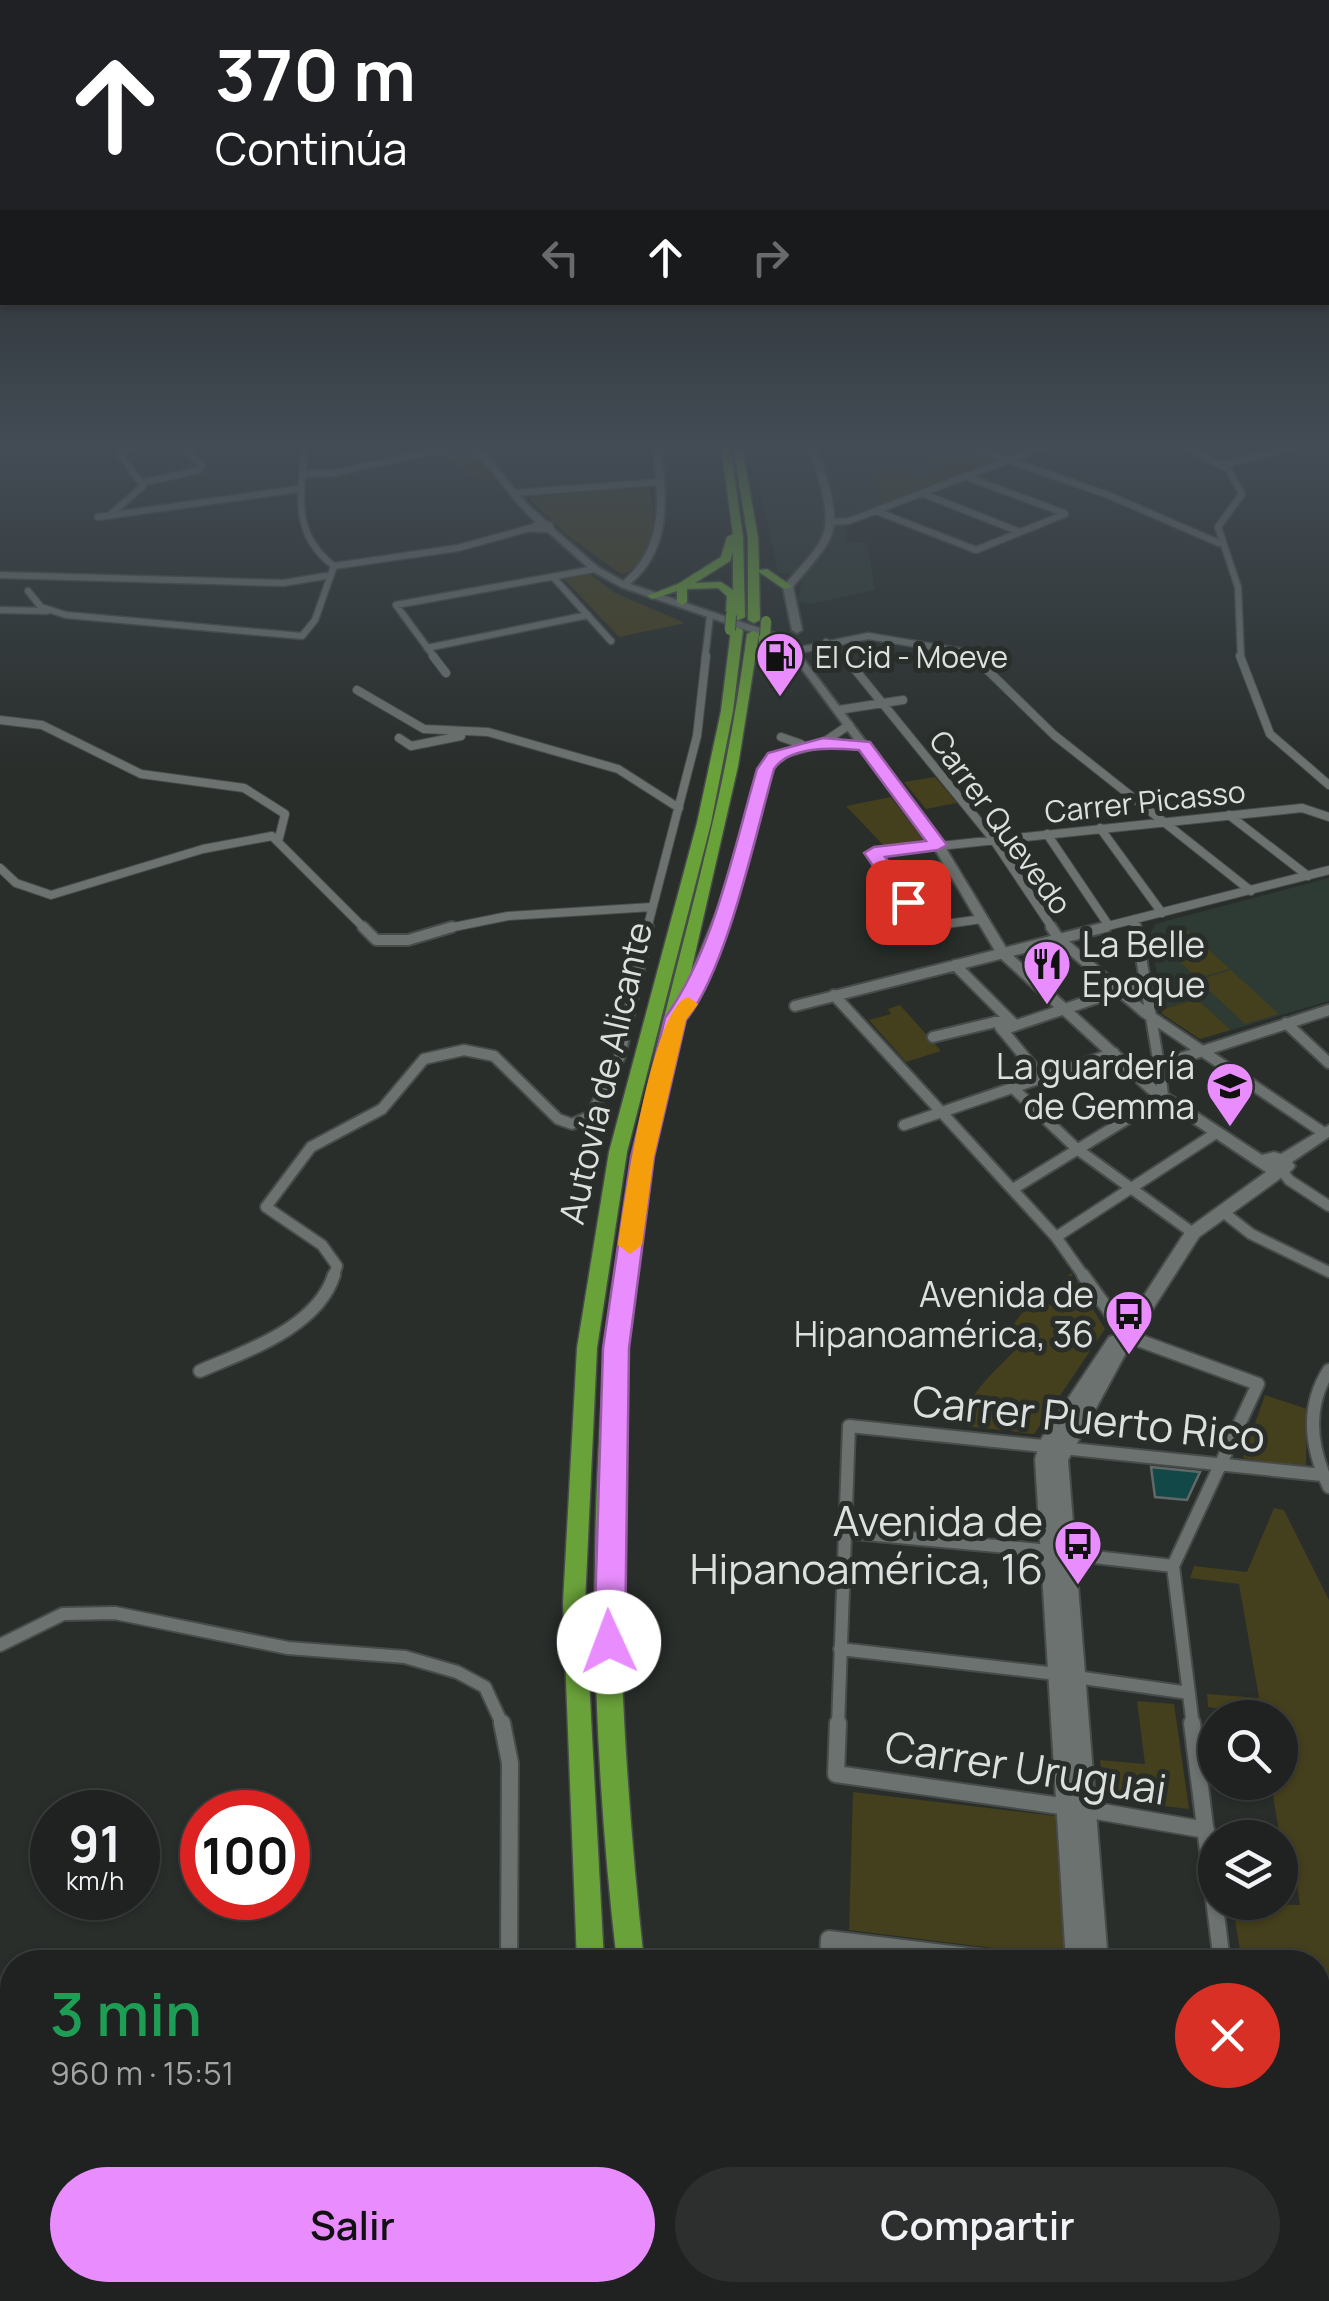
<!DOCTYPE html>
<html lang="es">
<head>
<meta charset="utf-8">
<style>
	:root { --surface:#1f2220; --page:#2c2f2d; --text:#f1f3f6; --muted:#a1a4a5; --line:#3c3f3e; --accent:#e98dfe }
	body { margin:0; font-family:Manrope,sans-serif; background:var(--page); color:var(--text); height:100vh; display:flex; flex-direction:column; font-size:38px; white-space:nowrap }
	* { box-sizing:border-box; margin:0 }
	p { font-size:32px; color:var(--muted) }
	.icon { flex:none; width:55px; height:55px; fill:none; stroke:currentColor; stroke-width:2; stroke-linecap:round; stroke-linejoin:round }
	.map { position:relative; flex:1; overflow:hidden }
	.sheet { position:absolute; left:0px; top:1950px; width:1330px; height:352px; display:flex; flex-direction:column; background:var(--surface); border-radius:40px 40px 0 0; box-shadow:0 2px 8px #0004,0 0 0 2px var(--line) }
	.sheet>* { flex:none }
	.top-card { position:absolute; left:0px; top:0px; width:1330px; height:305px; box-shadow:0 2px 8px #0004,0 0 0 2px var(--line); background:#202124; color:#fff; overflow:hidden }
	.buttons { position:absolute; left:1198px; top:1700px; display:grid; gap:20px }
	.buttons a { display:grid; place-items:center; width:100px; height:100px; border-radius:50%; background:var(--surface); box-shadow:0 2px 8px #0004,0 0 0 2px var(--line); font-size:50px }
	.speed { position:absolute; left:30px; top:1790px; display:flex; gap:20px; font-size:50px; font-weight:700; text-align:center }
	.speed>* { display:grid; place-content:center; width:130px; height:130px; border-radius:50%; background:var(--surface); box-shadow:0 2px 8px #0004,0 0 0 2px var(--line); line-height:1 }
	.speed small { font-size:25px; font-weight:400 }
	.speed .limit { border:15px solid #d22; background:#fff; color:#111 }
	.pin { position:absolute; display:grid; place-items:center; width:85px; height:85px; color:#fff; margin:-42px; border-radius:20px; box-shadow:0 5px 15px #0006 }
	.me { position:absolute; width:110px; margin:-55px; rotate:358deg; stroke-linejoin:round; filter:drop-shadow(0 0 8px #0008) }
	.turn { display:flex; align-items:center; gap:35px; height:210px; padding:0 50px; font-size:45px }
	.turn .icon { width:130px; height:130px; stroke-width:2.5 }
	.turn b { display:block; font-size:70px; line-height:85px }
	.lanes { display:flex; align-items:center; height:95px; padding:0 50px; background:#0003; justify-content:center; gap:50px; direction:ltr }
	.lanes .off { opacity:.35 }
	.round { display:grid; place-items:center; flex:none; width:105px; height:105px; border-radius:52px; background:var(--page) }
	.headline { display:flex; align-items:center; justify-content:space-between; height:170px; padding:0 50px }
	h1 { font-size:60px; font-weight:600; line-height:75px; color:#1e9e55 }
	.action { display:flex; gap:20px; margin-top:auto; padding:20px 50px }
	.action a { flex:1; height:115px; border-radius:60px; background:var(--accent); color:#111; font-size:40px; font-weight:600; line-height:115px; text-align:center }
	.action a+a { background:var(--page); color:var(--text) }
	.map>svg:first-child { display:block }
	.built { fill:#2e3a34 }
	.green { fill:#443f1c }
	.building { fill:#124848; stroke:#616868; stroke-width:2.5 }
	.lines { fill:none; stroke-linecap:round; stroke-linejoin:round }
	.street-far4-casing { stroke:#474b49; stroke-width:9 }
	.street-far3-casing { stroke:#474b49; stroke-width:10 }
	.street-far2-casing { stroke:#474b49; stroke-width:14 }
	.street-far1-casing { stroke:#474b49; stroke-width:16 }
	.street-casing { stroke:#474b49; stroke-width:20 }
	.secondary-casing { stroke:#474b49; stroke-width:4 }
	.highway-casing { stroke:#474b49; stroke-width:3 }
	.street-far4 { stroke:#6c726f; stroke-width:6 }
	.street-far3 { stroke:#6c726f; stroke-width:8 }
	.street-far2 { stroke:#6c726f; stroke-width:10 }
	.street-far1 { stroke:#6c726f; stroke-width:12 }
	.street { stroke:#6c726f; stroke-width:16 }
	.secondary { fill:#6c726f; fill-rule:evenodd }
	.highway { fill:#6aa23a; fill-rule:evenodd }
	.highway-bridge-casing { stroke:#474b49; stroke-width:12; stroke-linecap:butt }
	.highway-bridge { stroke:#6aa23a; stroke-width:10 }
	.route { fill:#e98dfe; stroke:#975ca5; stroke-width:2.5 }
	.slow { fill:#f59e0b }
	.labels { text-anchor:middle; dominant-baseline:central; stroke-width:10; stroke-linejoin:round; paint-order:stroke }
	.far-poi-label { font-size:30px; fill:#dde0de; stroke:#292e2b; text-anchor:start }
	.far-street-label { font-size:30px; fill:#dde0de; stroke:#292e2b }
	.poi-label { font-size:35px; fill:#dde0de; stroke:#292e2b; text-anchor:end }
	.street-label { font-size:35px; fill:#dde0de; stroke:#292e2b }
	.near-street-label { font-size:42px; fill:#dde0de; stroke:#292e2b }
	.near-poi-label { font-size:42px; fill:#dde0de; stroke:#292e2b; text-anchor:end }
</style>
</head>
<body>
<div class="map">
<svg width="1329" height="2301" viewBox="0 0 1329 2301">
	<rect width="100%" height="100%" fill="#292e2b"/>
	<path class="built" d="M751 446H1039L1000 461 927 460 948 468 915 479 873 473 883 504 847 517 846 542 867 543 875 590 810 604 798 601 803 574 778 573Z
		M1329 878V1001L1231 1030 1197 999 1163 1009 1150 935 1155 924Z"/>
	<path class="green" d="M960 448 1000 461 883 504 872 473 913 472 916 479 946 468 925 460Z
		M457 449 484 459 504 481 477 480 439 453Z
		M648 486C658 511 654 567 621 574L565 533 529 498Z
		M590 574 615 593 685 623 619 637 564 579Z
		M935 777 957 803 926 809 904 782Z
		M891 797 925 842 885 847 846 806Z
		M1185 928 1230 969 1197 978 1153 937Z
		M1231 970 1279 1014 1245 1024 1198 980Z
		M1197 999 1231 1030 1200 1039 1162 1014 1163 1009Z
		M900 1005 941 1051 906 1062 869 1020 891 1014 888 1009Z
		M1071 1273 1105 1329 1034 1434 966 1426C960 1397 999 1369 1020 1345L1009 1330 1022 1313 1046 1303 1065 1311 1063 1280Z
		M1265 1395 1307 1409 1306 1468 1243 1458Z
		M1274 1508 1284 1510 1329 1600V1994L1318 1992V1962H1242L1232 1903 1300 1905 1293 1858 1283 1856 1271 1783 1280 1782V1718L1208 1707 1207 1694 1259 1698 1239 1584 1190 1578 1194 1566 1247 1572Z
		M1137 1701 1174 1704 1189 1809 1104 1799 1100 1760 1145 1764Z
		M853 1792 1055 1816 1065 1957 849 1930Z"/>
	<path class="building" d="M1151 1467 1200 1472 1187 1500 1155 1497Z"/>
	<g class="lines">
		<g class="street-far4-casing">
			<path id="street-far4" d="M305 446C301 494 291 534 334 566
				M968 446 1108 495 1219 543
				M1184 446 1228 469 1242 494 1218 527 1238 587 1241 658
				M1224 465 1293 446
				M302 474 334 473 456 446
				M964 476 1064 513
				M141 483 199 470 201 465 184 446
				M515 493 660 482
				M921 493 1020 532
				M876 511 976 550 1065 514
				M111 514 143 486 119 453 133 446
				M98 517 299 489
				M830 522 849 521 1045 446
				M334 566 458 548 530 528
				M0 575 283 583 326 576
				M553 577 611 641
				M28 591 41 607 66 615 302 636 315 620 334 566
				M0 610 47 611
				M826 642 846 658
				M427 648 588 615
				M795 651 868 636 970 653 975 658
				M435 658 396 605 595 569
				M705 658 710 616"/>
		</g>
		<g class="street-far3-casing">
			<path id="street-far3" d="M433 656 446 673
				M844 656 993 839 1053 929
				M973 656 1054 735 1251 891
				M1240 656 1270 734 1329 785
				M357 690 424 729 488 732 618 769 679 808
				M838 710 903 700
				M0 720 42 725 141 774 244 788 285 814 279 838
				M781 737 801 744
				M399 738 411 746 461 736
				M824 742 849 725
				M774 757 823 743 864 746
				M1229 815 1308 876
				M1100 828 1162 913
				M1047 834 1109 926
				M0 868 16 883 51 895 203 849 272 836 365 929
				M982 919 925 927 873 853 1302 808 1329 817
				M1135 919 1137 929
				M444 929 508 916 652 907
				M647 929 697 736 706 656
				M1096 929 1329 870"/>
		</g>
		<g class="street-far2-casing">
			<path id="street-far2" d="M363 927 376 940H408L452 927
				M1051 927 1059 939 1144 1012 1324 1133
				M1136 927 1161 1077
				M955 965 1015 1025
				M834 995 1056 1237 1085 1278
				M795 1006 1106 927
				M1286 1023 1329 1063
				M1000 1027 1042 1078
				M1002 1030 1145 982
				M933 1037 1008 1019
				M1013 1088 1077 1149 1193 1233
				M904 1125 1114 1053
				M1282 1170 1289 1180 1329 1206
				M1013 1189 1163 1097 1161 1077 1178 1059 1329 1010
				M1223 1212 1251 1234 1329 1272
				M1056 1237 1216 1133
				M333 1278 337 1266 322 1245 266 1207 311 1147 382 1109 424 1059 464 1050 494 1056 558 1119 572 1124 591 1116 620 1056 648 927"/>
		</g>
		<g class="street-far1-casing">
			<path id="street-far1" d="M1083 1275 1127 1336 1258 1384 1173 1566 1193 1726
				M1329 1370C1305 1407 1311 1449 1329 1487
				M200 1371C246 1351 317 1328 334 1275
				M843 1532 1050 1551
				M1068 1554 1173 1566
				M0 1645 63 1614 115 1613 288 1648 405 1657 457 1672 485 1687 503 1726
				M840 1649 1057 1674
				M1076 1677 1189 1693
				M838 1726 849 1426 1322 1475"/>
		</g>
		<g class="street-casing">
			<path id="street" d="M502 1723 510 1763 509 1962
				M838 1723 836 1774 1068 1807
				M1192 1723 1222 1962
				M1085 1809 1206 1830
				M828 1962 829 1939 1017 1962
				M1318 2013 1329 2015
				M1318 2198 1329 2218
				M506 2290 507 2301
				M819 2290V2301"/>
		</g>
		<g class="secondary-casing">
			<path id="secondary" d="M467 446H477L485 453 527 504 547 522 552 523 554 529 598 567 623 581C666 545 658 496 653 446H661C666 497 673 548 630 584L782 636 799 653 942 842 1008 951 1158 1087 1262 1155 1274 1152 1281 1154 1329 1125V1137L1292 1162 1295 1166 1292 1170 1199 1237 1133 1340 1068 1460 1108 1962H1066L1035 1459 1041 1439 1109 1337 1119 1334 1187 1229 1266 1172 1148 1093 998 956 933 846 793 657 775 640 621 587 592 571 548 532 527 531V527L536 522C510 500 495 469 467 446Z
				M808 446H816C824 469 840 511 832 534 826 551 804 573 793 587L802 630 797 633 792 630 783 587C795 572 817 551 823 535 832 512 816 469 808 446Z
				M1087 2290H1137L1138 2301H1088Z"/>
		</g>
		<g class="highway-casing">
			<path id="highway" d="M721 446H730L743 537 745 617 739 620 735 619 733 614 726 611 727 596 718 588 687 589V602L682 605 677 602V591L652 599 647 596 678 584 721 557 727 537 733 534ZM733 552V590L721 582 695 583 730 561Z
				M733 446H742L758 538 759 570 767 569 793 587 784 589 759 572 760 620 754 623 748 620V538Z
				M737 627 743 630 733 711 711 823 627 1152 597 1348 585 1603 604 1962H577L563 1603 577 1348 609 1152 697 823 721 711 731 630Z
				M753 631 759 634 738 766 690 976 717 910 760 769 770 754 780 757 772 769 731 910 703 984 695 989 688 985C667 1076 646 1167 635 1260 608 1495 619 1728 644 1962H617C586 1696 584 1422 633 1158 653 1049 685 942 710 834 726 768 738 701 747 634Z
				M765 633 771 636V654L765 657 759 654V636Z
				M611 2290H643L644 2301H612Z
				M656 2290H688L690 2301H658Z"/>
		</g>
		<use href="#street-far4" class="street-far4"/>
		<use href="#street-far3" class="street-far3"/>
		<use href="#street-far2" class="street-far2"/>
		<use href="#street-far1" class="street-far1"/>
		<use href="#street" class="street"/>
		<use href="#secondary" class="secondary"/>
		<use href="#highway" class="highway"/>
		<g class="highway-bridge-casing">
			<path id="highway-bridge" d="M730 630 731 615
				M765 636 766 621"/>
		</g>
		<use href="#highway-bridge" class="highway-bridge"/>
	</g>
	<linearGradient id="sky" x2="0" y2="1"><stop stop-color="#171918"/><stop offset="0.58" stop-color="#434c55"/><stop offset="1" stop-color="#434c55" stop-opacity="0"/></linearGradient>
	<rect width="1329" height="769" fill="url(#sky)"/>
	<path class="route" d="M823 738 870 742 947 845 938 850 885 857 917 902 901 906 864 853 874 847 926 841 859 750C834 748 790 745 774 769 755 836 727 969 686 1020L654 1157 629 1348 625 1642 620 1652 609 1656 598 1652 594 1642 603 1348 631 1157 665 1018C715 948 733 851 757 769L768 753Z"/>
	<path class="slow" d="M688 997 698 1004 686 1020 654 1157 642 1245 630 1254 618 1245C624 1204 651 1008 688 997Z"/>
	<defs>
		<g id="fuel-pin" transform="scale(2.5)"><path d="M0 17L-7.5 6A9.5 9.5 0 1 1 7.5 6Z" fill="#e98dfe" stroke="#292e2b"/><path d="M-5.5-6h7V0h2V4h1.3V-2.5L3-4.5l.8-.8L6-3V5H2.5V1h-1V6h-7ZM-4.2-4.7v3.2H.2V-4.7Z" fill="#111"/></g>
		<g id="restaurant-pin" transform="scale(2.5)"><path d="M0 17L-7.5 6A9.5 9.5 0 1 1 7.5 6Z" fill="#e98dfe" stroke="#292e2b"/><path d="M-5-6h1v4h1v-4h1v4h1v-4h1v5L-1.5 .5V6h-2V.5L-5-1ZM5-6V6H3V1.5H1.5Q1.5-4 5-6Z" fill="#111"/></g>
		<g id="school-pin" transform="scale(2.5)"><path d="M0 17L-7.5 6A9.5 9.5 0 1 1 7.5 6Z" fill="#e98dfe" stroke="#292e2b"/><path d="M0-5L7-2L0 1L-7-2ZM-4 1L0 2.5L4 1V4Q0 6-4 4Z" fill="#111"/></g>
		<g id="bus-pin" transform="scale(2.5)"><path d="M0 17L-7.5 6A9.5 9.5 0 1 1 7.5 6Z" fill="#e98dfe" stroke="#292e2b"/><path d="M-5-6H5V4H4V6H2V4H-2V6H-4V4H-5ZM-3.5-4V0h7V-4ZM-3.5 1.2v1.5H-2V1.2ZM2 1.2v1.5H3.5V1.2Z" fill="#111"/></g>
	</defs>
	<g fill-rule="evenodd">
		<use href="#fuel-pin" x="780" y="656"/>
		<use href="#restaurant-pin" x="1047" y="964"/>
		<use href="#school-pin" x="1230" y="1086"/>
		<use href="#bus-pin" x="1129" y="1314"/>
		<use href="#bus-pin" x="1078" y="1544"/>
	</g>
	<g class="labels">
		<g class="far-poi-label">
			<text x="815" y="656">El Cid - Moeve</text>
		</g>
		<g class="far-street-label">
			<text transform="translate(1145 801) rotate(-6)">Carrer Picasso</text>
			<text transform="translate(1001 822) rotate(54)">Carrer Quevedo</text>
		</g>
		<g class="poi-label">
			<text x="1082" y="944" text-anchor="start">La Belle<tspan x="1082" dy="40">Epoque</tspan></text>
			<text x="1195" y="1066">La guardería<tspan x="1195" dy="40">de Gemma</tspan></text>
			<text x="1094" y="1294">Avenida de<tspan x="1094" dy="40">Hipanoamérica, 36</tspan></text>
		</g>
		<g class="street-label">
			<text transform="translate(605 1073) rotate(-77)">Autovía de Alicante</text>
		</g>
		<g class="near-street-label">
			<text transform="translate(1089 1418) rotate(6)">Carrer Puerto Rico</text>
			<text transform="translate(1026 1767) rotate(9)">Carrer Uruguai</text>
		</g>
		<g class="near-poi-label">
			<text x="1043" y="1520">Avenida de<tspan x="1043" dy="48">Hipanoamérica, 16</tspan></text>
		</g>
	</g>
</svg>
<div class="buttons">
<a><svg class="icon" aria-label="search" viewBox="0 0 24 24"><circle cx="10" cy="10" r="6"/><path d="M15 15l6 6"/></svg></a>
<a><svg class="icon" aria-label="layers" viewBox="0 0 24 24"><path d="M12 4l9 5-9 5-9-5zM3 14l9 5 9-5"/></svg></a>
</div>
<div class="speed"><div>91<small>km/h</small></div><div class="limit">100</div></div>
<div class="pin" style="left:908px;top:902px;background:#d93025"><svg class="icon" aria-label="arrive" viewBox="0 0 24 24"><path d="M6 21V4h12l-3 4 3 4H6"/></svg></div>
<svg class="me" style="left:609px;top:1642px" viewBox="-20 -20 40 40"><circle r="19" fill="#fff"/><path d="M0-13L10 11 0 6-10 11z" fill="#e98dfe"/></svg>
<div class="top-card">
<div class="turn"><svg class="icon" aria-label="ahead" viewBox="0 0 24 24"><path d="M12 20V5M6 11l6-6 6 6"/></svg><div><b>370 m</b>Continúa</div></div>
<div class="lanes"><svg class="icon off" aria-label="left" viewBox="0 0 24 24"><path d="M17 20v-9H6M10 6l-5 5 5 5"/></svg><svg class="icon" aria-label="ahead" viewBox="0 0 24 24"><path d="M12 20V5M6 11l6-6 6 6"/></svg><svg class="icon off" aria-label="right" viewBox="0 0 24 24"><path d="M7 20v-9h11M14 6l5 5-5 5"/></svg></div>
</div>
<section class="sheet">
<div class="headline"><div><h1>3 min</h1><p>960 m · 15:51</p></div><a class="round" style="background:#d93025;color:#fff"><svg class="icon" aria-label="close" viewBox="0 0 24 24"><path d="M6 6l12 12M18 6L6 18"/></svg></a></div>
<div class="action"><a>Salir</a><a>Compartir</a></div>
</section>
</div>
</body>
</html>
